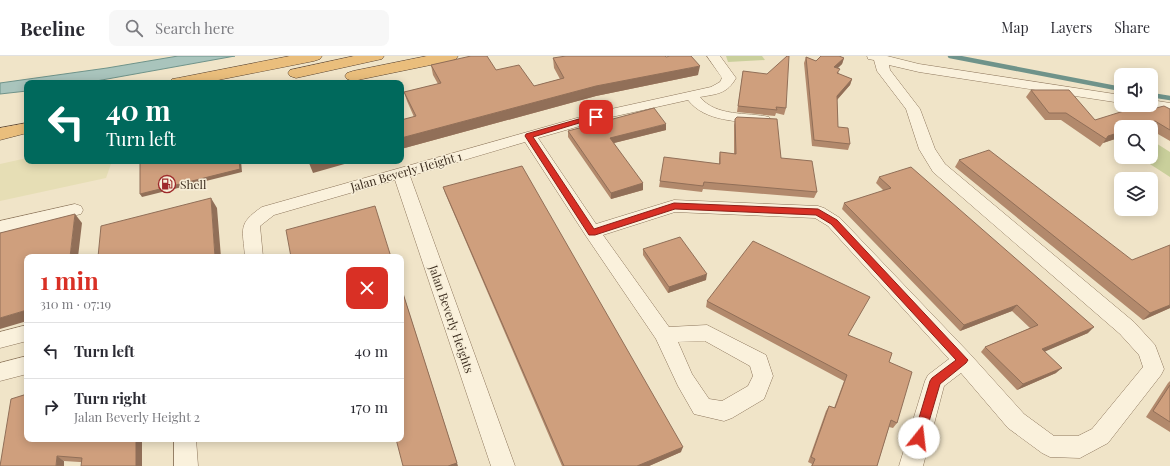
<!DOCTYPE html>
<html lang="en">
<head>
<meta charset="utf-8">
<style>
	:root { --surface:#fff; --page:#f7f7f7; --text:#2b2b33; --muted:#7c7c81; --line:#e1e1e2; --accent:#d93025 }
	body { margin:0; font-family:"Playfair Display",serif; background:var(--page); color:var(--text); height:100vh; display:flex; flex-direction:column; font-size:15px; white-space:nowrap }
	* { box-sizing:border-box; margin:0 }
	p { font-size:13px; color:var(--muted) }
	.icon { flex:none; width:22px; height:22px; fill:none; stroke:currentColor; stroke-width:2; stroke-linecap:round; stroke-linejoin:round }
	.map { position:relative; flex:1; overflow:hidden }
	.drawer { position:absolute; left:24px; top:198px; width:380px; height:188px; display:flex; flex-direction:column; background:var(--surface); border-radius:8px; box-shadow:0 2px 10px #0003 }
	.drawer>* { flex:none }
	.hud { position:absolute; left:24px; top:24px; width:380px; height:84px; border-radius:8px; box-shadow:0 2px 10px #0003; background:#00695c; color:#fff; overflow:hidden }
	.fabs { position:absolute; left:1114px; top:12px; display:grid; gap:8px }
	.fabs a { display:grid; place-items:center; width:44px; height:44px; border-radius:8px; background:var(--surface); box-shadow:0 2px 10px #0003; font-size:20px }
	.pin { position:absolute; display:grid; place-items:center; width:34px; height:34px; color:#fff; margin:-17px; border-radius:8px; box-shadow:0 2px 6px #0006 }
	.me { position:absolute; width:44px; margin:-22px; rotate:16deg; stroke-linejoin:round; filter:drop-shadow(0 0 3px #0008) }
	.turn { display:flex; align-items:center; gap:14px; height:84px; padding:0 16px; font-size:18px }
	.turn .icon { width:52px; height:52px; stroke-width:2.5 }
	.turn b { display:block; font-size:28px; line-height:34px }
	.round { display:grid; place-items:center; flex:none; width:42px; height:42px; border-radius:8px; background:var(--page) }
	.head { display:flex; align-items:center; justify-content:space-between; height:68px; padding:0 16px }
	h1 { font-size:24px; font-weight:700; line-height:30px; color:var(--accent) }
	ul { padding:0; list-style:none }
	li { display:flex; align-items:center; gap:12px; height:56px; padding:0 16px; border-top:1px solid var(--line) }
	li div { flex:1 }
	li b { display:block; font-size:15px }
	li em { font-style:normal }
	header { display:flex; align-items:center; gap:24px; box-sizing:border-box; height:56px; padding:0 20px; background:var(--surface); border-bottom:1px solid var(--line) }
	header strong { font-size:19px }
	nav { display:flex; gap:22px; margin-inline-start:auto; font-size:14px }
	.search { width:280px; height:36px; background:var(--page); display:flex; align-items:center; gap:10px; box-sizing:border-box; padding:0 14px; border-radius:8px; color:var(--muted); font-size:15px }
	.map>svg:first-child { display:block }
	.farmland { fill:#e6deb5 }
	.green { fill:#c9cf9b }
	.water { fill:#a9c4bc; stroke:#6f938a }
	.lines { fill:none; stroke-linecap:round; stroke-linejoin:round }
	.stream { stroke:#6f938a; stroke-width:4.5 }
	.minor-casing { stroke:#8d765c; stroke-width:1 }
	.trunk-casing { stroke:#5b4430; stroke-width:1 }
	.minor { fill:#faf1dc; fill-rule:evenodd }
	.trunk { fill:#eabe7c; fill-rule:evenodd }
	.wall { fill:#b2896c }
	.shaded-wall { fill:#916f58 }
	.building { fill:#cf9f7d; stroke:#916f58 }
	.route { fill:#d93025; stroke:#8d1f18 }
	.labels { text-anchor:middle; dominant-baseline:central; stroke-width:3; stroke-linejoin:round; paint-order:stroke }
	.street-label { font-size:12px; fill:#3d2e20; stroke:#f7eed8 }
	.poi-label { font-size:12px; fill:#3d2e20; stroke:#f7eed8; text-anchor:start }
</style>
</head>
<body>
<header>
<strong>Beeline</strong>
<div class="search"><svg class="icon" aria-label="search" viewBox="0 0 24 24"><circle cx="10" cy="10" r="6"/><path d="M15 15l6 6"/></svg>Search here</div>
<nav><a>Map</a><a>Layers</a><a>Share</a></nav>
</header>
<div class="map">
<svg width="1170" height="410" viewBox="0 0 1170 410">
	<rect width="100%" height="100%" fill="#f0e4c8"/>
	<path class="farmland" d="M27 102V105H112L106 122 0 145V108Z"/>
	<path class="green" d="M726 0H762L765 4 728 6Z
		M1151 84 1170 96V121L1139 101H1151Z"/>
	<path class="water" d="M178 0H235L85 27H27V35L0 38V27L107 12Z"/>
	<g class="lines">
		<path class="stream" d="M950 0 1121 33
			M1151 39 1170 42"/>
		<g class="minor-casing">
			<path id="minor" d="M707 0H720L736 22C727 38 717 38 700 41 716 61 747 56 769 61L771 64 769 67 764 68C738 65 705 66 688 44L607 62 603 61 601 64 538 82 596 168 674 144 818 150 824 152 840 162 970 298 1024 358 1054 380H1078L1092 373 1143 311 1139 299 1120 278 933 116 919 93 906 53 877 15 874 4 868 3 867 0H887L919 8 1121 39V47L919 16 889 9 890 14 920 53 935 93 945 108 1134 266 1155 289 1164 313 1161 319 1108 387 1080 402 1050 401 1042 397 1008 372 961 317 944 330 923 410H899L925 325 928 319 949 303 828 170 815 162 675 156 603 179 669 271 707 269 766 299 773 320 764 343 732 362 724 365 694 358 678 330 656 283 586 180 525 86 410 120 515 410H491L395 124 274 159 260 170 263 201H245C243 173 237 168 262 151L591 58H600L602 55 711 31 720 26 722 22ZM705 285 750 310 753 320 748 330 722 345 709 343 692 318 678 286Z
				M1151 44 1170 47V55L1146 51 1145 49H1151Z
				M75 148 81 150 83 154 81 158 0 177V165Z
				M27 269V285L0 292V276Z
				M27 300V318L0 325V307Z
				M174 383H196L198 410H174Z"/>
		</g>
		<g class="trunk-casing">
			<path id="trunk" d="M290 0H322L320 3 314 5 203 27H170L172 23 178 22Z
				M354 0H384L382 3 296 22 290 20 288 17 290 14Z
				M427 0H458L456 3 450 5 353 25 347 23 345 20 347 17 353 15Z
				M27 67V77L0 84V72Z"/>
		</g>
		<use href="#minor" class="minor"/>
		<use href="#trunk" class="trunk"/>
	</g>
	<path class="wall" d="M666 1 698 19 596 40 401 93V64L414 61 407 45 404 36 438 28 433 19 431 9 496 14 534 30 560 23 554 12 553 2Z
		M806 1 816 5 844 2 842 8 837 12 839 18 852 23 850 29 837 44 838 71 850 88 848 94 812 90 804 7Z
		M743 15 786 52 784 59 776 57 775 60 737 56Z
		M1031 34 1095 64 1156 52 1170 53V85L1151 74V71H1121V81L1103 87 1100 91 1061 64H1045L1026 41Z
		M735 63 781 102 817 136 814 142 703 133 702 136 659 131 660 125 719 108V103L720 96 734 98V69Z
		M666 74 614 87 643 134 611 143 568 81V75Z
		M959 104 1170 252 1143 264 955 111Z
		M879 121 1088 277 1045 295 1056 317 1017 334 981 296 985 291 1030 272 1012 255 960 275 842 153 844 147 884 135 876 127Z
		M443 131 681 396 649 410H562L445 137Z
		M643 193 706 224 668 237 643 199Z
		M707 245 849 279 889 306 897 367 893 372 889 371 877 410H811L812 408 808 406 826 355 829 350 834 352 844 325 706 251Z
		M1170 325V376L1146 361 1168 327Z
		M27 383H142V410L64 405Z"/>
	<path class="shaded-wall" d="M844 2 842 8 833 17 834 11Z
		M700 10 698 19 596 40 401 93V82L596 30Z
		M852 23 850 29 835 46 837 40Z
		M1155 65 1150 71H1135Z
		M666 68V74L610 88V82Z
		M1121 76V81L1103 87 1108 80Z
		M239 105H241L242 116 142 141 140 138Z
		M315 105H355L313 117 309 107Z
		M643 127V134L611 143V137Z
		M211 142 217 152 221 201H215Z
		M75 158 82 167 78 201H70Z
		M707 218 706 224 668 237 669 231Z
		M401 231 458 410H448Z
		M1017 249 1012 255 960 275 964 269Z
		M1170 249V252L1143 264 1150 257Z
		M27 254V265L0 273V262Z
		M1094 271 1088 277 1037 299 1042 293Z
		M1062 312 1056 317 1017 334 1023 328Z
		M136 383H142V410H136Z
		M683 391 681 396 649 410H637Z
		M57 400 64 405V410H56Z"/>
	<path class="building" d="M471 0H487L496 14 519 9 534 30 564 22 553 2 566 0H665L666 1 670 0H691L700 10 596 30 401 82V64L416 60 404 36 441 27 431 9Z
		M787 0H789L786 52 776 51 777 54 738 50 743 15 767 18Z
		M821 0H839L844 2 834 11 840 13 837 17 852 23 837 40 838 71 848 72 850 88 814 84 806 1 816 5Z
		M1031 34H1069L1095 64 1143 49H1150L1156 52 1164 50 1170 53V74L1155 65 1135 71H1121V76L1108 80 1106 83 1066 57H1049Z
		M654 52 666 68 610 82 643 127 611 137 568 75Z
		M737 61 777 63 781 102 812 105 817 136 704 126 703 130 660 125 664 101 720 108V96L736 98 735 63Z
		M989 94 1132 204 1170 189V249L1150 257 959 104Z
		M140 105H239L240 113 140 138Z
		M308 105H315L309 107Z
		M522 110 683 391 637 410H564L443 131Z
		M911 111 1094 271 1042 293 1062 312 1023 328 985 291 1038 269 1017 249 964 269 844 147 891 132 879 121Z
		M211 142 215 201H98L101 170Z
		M375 150 391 201H291L286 174Z
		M75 158 70 201H27V254L0 262V177Z
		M680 181 707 218 669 231 643 193Z
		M753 185 870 241 848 279 892 297 889 306 912 316 897 367 891 364 877 410H812L815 403 811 401 829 350 835 352 847 319 707 245Z
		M401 231 457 407 448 410H403L396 383H401Z
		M1170 329V366L1153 355Z
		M27 338V383H136V410H81L82 402 57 400 56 410H0L11 343Z"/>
	<path class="route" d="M593 59H598L599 61 533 81 594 173 674 147 818 153 837 164 968 304 966 307 940 328 923 386 919 387 915 386 913 382 930 325 932 322 956 304 831 168 816 159 675 153 595 179H589L525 80 526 78Z"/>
	<defs>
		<g id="fuel-ring" transform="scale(0.9)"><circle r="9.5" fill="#f7eed8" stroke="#9e2a2b" stroke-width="1.5"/><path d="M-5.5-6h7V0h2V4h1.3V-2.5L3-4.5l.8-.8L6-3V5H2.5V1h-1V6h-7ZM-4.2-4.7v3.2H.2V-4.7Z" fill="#9e2a2b"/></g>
	</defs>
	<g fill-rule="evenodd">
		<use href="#fuel-ring" x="167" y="128"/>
	</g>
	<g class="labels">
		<g class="street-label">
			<text transform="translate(406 115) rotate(-16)">Jalan Beverly Height 1</text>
			<text transform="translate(452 263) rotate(71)">Jalan Beverly Heights</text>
		</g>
		<g class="poi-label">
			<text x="180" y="128">Shell</text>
		</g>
	</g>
</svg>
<div class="fabs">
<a><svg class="icon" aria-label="sound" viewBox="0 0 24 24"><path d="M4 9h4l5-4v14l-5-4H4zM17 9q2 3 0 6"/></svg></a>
<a><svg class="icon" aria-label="search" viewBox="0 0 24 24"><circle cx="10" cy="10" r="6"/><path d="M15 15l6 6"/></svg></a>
<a><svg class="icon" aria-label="layers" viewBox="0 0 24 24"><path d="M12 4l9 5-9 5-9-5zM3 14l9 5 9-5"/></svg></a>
</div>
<div class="pin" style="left:596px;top:61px;background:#d93025"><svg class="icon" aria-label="arrive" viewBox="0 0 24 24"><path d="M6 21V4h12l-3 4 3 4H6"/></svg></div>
<svg class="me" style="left:919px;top:382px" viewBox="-20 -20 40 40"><circle r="19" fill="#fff"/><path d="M0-13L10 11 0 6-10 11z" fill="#d93025"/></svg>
<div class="hud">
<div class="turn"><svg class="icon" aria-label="left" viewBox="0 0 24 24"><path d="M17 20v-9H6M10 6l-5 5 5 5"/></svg><div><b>40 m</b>Turn left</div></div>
</div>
<section class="drawer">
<div class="head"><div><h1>1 min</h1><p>310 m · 07:19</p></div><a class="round" style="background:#d93025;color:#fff"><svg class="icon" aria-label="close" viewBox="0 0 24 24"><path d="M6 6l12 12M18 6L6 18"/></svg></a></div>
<ul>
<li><svg class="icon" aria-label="left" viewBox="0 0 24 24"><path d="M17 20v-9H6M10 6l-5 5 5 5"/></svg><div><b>Turn left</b></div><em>40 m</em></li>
<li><svg class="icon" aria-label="right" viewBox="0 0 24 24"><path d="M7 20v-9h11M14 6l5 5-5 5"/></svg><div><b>Turn right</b><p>Jalan Beverly Height 2</p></div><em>170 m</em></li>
</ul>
</section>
</div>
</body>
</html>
